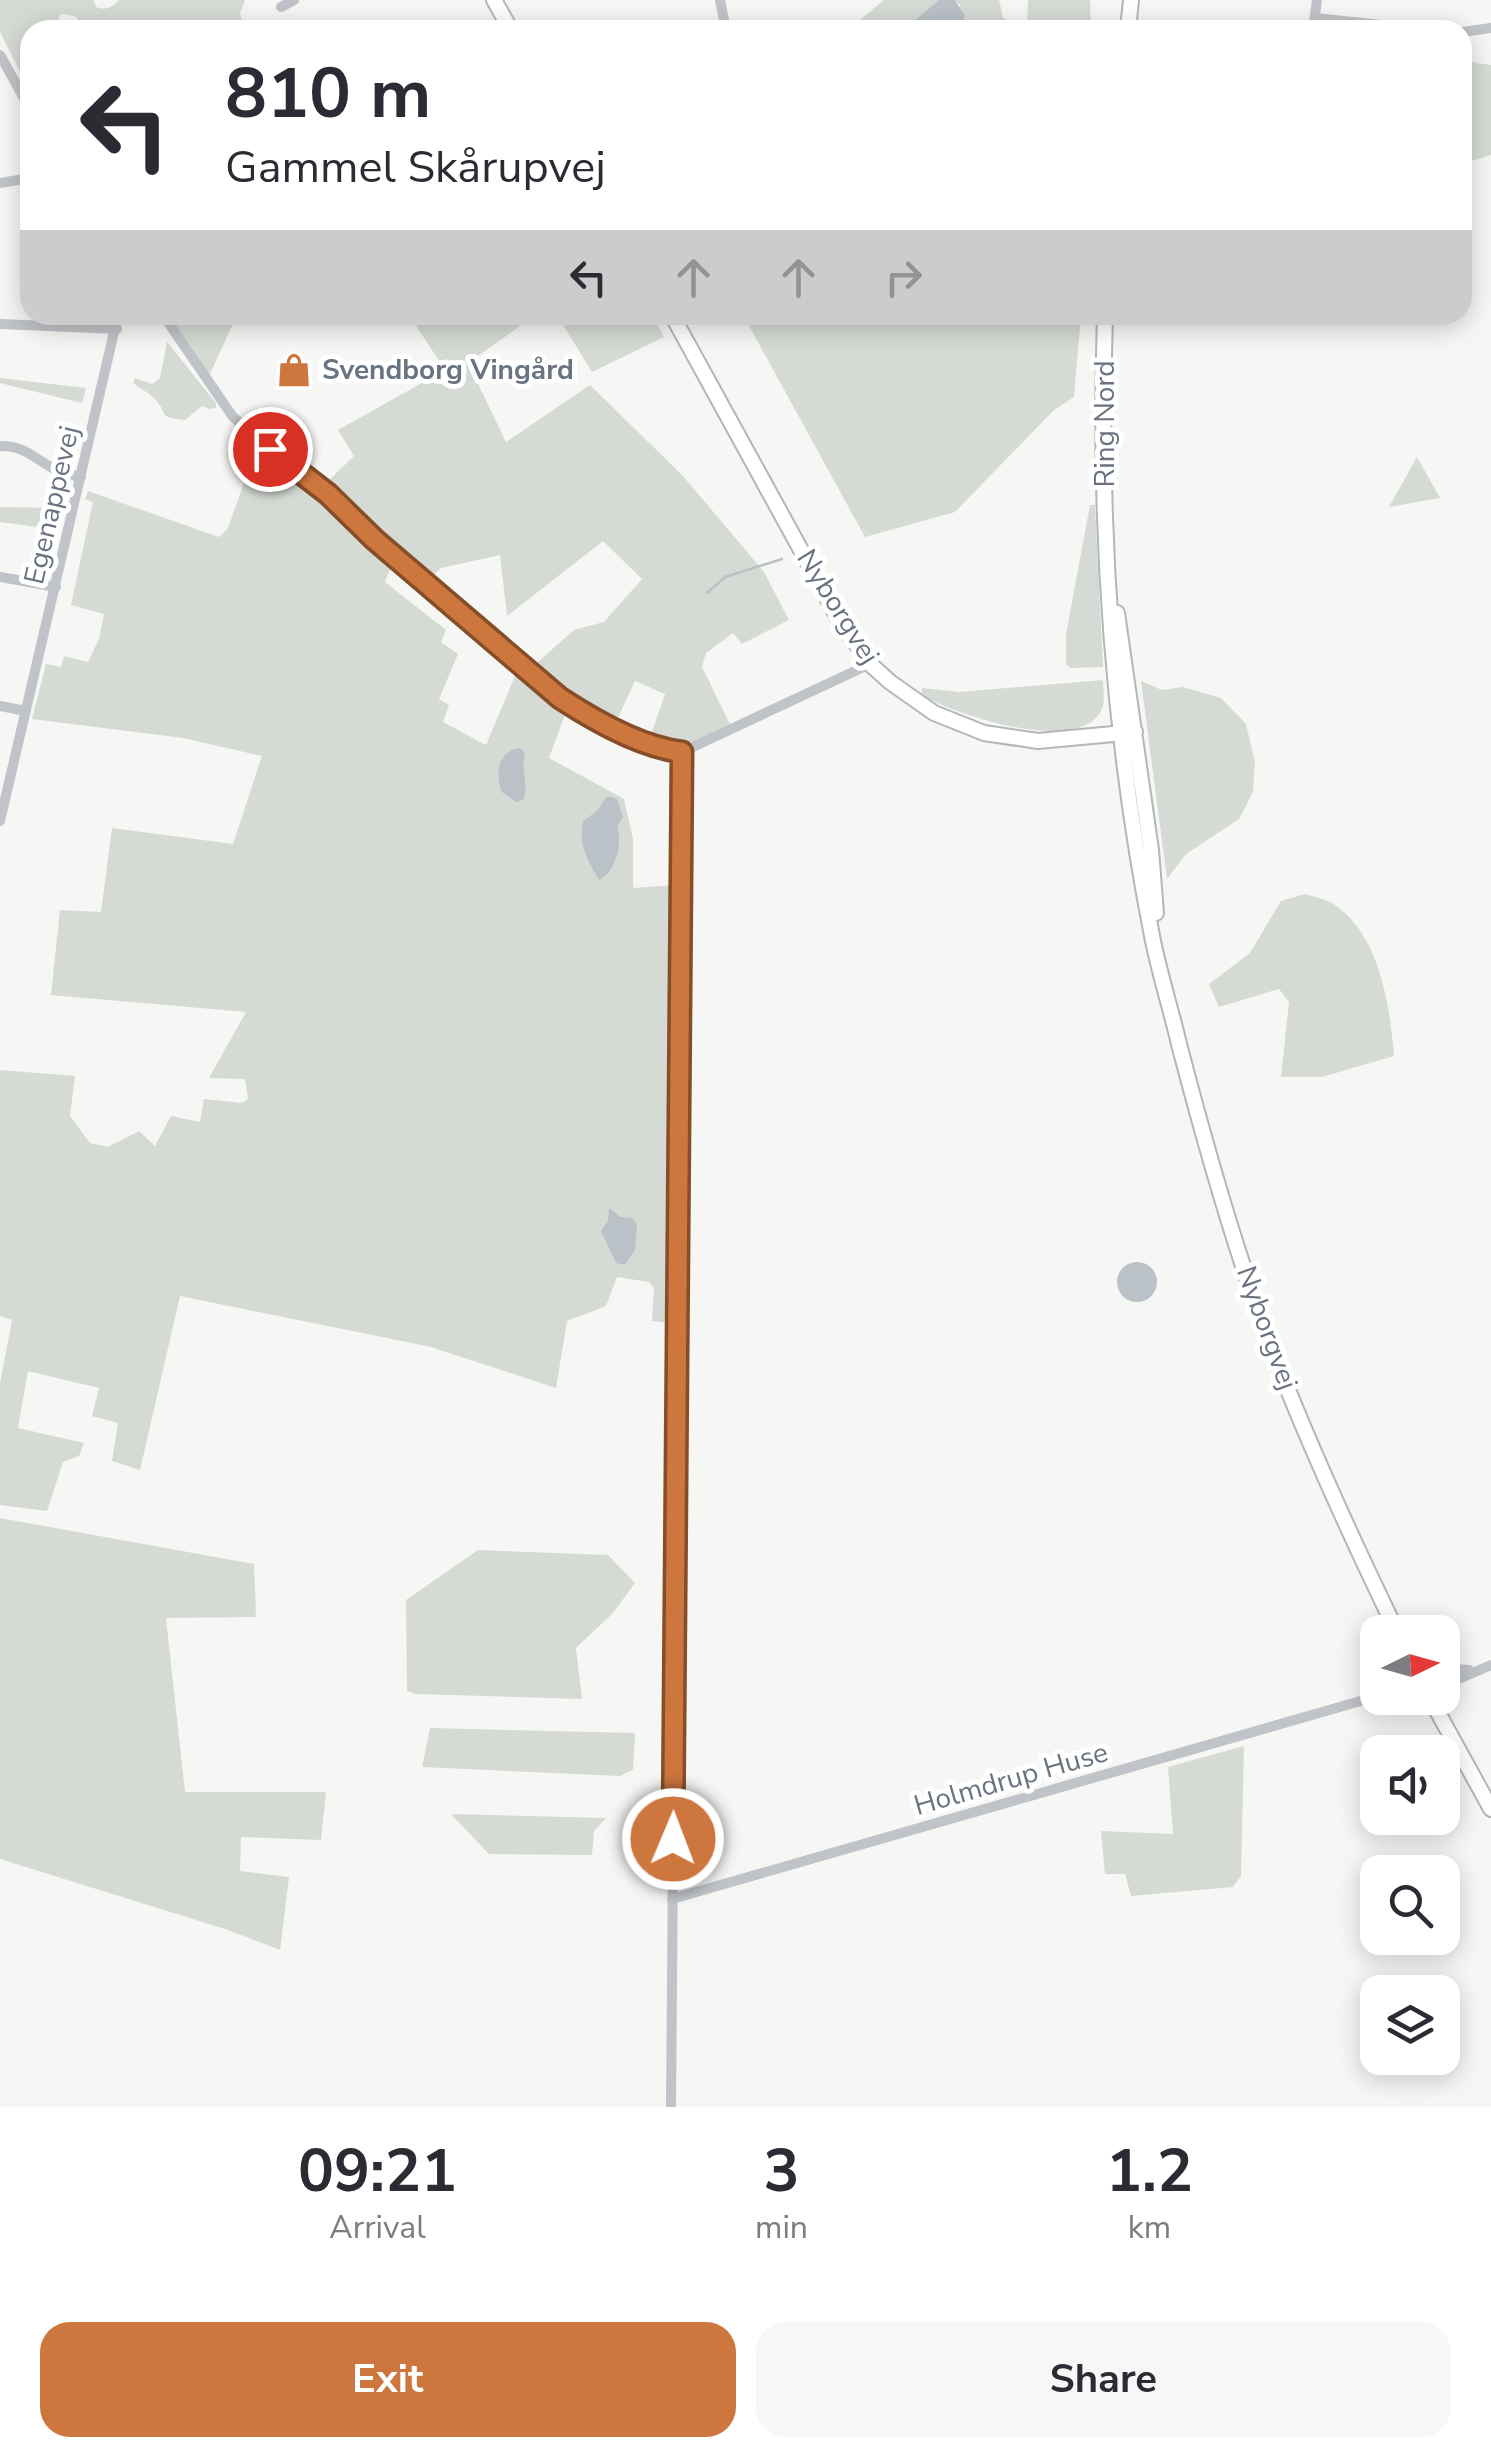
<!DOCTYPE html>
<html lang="en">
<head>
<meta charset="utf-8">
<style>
	:root { --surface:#fff; --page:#f7f7f7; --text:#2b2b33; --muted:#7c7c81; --accent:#cd763d }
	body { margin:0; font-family:"Nunito Sans",sans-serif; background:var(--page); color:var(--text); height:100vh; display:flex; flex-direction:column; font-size:38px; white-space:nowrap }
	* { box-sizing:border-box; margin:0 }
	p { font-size:32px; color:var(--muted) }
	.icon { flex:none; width:55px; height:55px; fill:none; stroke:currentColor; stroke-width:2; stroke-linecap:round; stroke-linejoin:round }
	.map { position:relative; height:2107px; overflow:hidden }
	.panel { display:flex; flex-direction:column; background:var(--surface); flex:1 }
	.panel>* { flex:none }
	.guide { position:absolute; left:20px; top:20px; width:1452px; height:305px; border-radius:30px; box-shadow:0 5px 25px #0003; background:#fff; color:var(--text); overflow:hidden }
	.needle { width:65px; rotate:85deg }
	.fabs { position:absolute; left:1360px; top:1615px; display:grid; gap:20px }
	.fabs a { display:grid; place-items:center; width:100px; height:100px; border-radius:20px; background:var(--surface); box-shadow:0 5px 25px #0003; font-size:50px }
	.pin { position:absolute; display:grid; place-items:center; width:85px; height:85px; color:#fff; margin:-42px; border:5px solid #fff; border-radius:50%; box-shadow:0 2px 10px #0007 }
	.me { position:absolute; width:110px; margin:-55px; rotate:1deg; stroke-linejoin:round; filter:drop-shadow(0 0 8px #0008) }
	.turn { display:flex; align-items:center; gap:35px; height:210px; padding:0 40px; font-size:45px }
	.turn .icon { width:130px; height:130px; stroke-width:2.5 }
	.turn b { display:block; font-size:70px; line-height:85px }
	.lanes { display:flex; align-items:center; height:95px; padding:0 40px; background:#0003; justify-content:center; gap:50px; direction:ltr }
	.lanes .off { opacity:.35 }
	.eta { display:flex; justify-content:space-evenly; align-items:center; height:170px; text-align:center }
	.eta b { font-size:60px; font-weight:700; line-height:70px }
	.primary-button { display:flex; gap:20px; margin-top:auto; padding:20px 40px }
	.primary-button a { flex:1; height:115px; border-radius:30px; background:var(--accent); color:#fff; font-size:40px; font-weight:700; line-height:115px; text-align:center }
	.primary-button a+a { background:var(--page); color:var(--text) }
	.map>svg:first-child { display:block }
	.green { fill:#d5dbd4 }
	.water { fill:#bac1c7 }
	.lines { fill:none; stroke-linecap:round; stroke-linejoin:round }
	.stream { stroke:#bac1c7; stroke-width:2.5 }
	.secondary-casing { stroke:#b3b6bb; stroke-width:18 }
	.street { stroke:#c0c3c7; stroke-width:10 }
	.secondary { stroke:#fff; stroke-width:14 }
	.route-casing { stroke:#854d28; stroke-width:25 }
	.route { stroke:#cd763d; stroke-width:18 }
	.labels { text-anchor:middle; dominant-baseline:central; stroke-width:10; stroke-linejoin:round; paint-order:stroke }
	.poi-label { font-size:28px; font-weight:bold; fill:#697381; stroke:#fff; text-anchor:start }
	.street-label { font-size:28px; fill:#697381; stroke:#fff }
</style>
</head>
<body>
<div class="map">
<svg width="1491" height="2107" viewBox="0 0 1491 2107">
	<rect width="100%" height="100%" fill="#f6f6f4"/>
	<path class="green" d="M0 0H94L96 7C105 11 113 7 119 0H245L240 13 244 30H86L75 16 61 14 53 30H30V91L0 32Z
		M884 0H939L916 30H848Z
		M955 0H999L1003 18 1027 28 1028 0H1090L1091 30H956L959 29 960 5Z
		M1462 56 1476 63 1491 65V155L1465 163H1462Z
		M169 315H237L209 376Z
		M409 315H536L468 363 506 442 590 385 683 476 764 572 789 620 742 644 733 633 706 653 702 667 730 724C695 743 690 755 650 738L665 694 635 681 616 722C582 712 557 690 531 668L574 630 604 622 642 579 603 541 507 616 500 555 441 568 432 577 369 529 324 485 354 456 338 430 445 370Z
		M557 315H653L664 337 592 372Z
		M743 315H1081L1074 397 1054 410 955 512 865 537Z
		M167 342 216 403V408L209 409 202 406 185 420C156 418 169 413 154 398 148 392 139 388 133 383L135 378 152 384 160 378Z
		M0 378 86 388 82 403 0 383Z
		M258 443 317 491 393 561 385 582 446 630 441 642 458 654 439 699 449 705 443 722 486 745 518 669 567 709 549 758 624 799 633 839V888L676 885 675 1083 668 1082 671 1323 652 1321 654 1288 649 1282 617 1277 606 1306 567 1321 556 1388 431 1347 180 1296 140 1470 112 1461 118 1423 92 1416 99 1388 28 1371 18 1428 84 1443 79 1456 63 1462 47 1511 0 1505V1383L12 1320 0 1316V1070L75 1076 70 1116 90 1143 108 1147 139 1131 155 1146 171 1116 200 1122 204 1099 242 1103 248 1099 245 1079 209 1078 246 1012 51 995 60 910 101 912 112 828 233 844 262 756 183 738 32 719 46 664 61 667 64 656 88 662 99 639 104 614 71 605 93 502 85 499 88 491 219 537 228 528Z
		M1417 457 1440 498 1389 507Z
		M1090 505H1095L1103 667 1070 668 1066 664V634Z
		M0 507 57 508 52 529 0 522Z
		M1103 680C1103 691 1106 701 1101 711 1077 756 954 714 921 695L922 688 959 692Z
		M1141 681 1162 690 1183 687 1221 698 1246 724 1255 762 1253 792 1239 819 1186 854 1167 879Z
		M1305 894C1314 897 1327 899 1335 905 1380 936 1390 1006 1394 1056L1322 1077H1281L1289 1002 1279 989 1219 1007 1209 984 1250 953 1281 901Z
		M0 1518 254 1564 256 1617 166 1618 185 1792H326L321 1840 241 1837 240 1871 289 1877 280 1950 225 1929 0 1859Z
		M478 1550 608 1555 635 1583 613 1613 576 1648 582 1699 416 1694 407 1691 406 1600Z
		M430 1728 635 1733 633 1770 620 1776 422 1767Z
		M1244 1746 1241 1876 1233 1887 1131 1896 1125 1874H1105L1101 1831 1173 1834 1168 1767Z
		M451 1814 606 1818 594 1831 592 1855 489 1854Z"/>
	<path class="water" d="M939 0H955L965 16 959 29 913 30 912 23Z
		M520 748 525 754C520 769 530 788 523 800L516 802 502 792C495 774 497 751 520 748Z
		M607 796 617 799 623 817 617 826C623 843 616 872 599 880 588 861 578 845 583 821L597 811Z
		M609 1208 620 1217 632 1218 637 1225 635 1250 625 1265 616 1263 601 1231 608 1221Z
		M1117 1282a20 20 0 1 1 40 0a20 20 0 1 1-40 0Z"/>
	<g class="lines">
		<path class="stream" d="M707 593 725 577 782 559"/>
		<g class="secondary-casing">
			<path id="secondary" d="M494 0 511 30
				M1128 30 1131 0
				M672 315 836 614 870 664 890 682 934 713 984 733 1038 741 1135 732
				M1105 315C1098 525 1112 735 1153 941 1160 975 1171 1010 1179 1044 1205 1144 1233 1244 1269 1341 1306 1440 1351 1537 1397 1632
				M1117 613 1151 850 1156 913
				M1430 1698 1491 1809"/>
		</g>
		<path class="street" d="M720 0 726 30
			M281 7 294 0
			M1315 18 1429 30
			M1313 30 1317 0
			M1462 32 1491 28
			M0 55 30 109
			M0 183 30 178
			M163 315 233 417 328 494 375 540 560 698C595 721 640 747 682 752L870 664
			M0 324 117 329
			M0 446C25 445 36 460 56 470 64 474 73 475 81 477
			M0 577 56 587
			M0 706 26 711
			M0 821 118 315
			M1442 1668 1469 1670
			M1442 1686 1491 1665
			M1374 1701C1394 1699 1412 1708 1430 1698
			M672 1899 1378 1696
			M671 2107 682 752"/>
		<use href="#secondary" class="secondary"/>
	</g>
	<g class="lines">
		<g class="route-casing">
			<path id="route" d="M270 449 328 494 375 540 560 698C595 721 640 747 682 752L673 1839"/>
		</g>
		<use href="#route" class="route"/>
	</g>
	<defs>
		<g id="shop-bare" transform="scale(2.7)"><path d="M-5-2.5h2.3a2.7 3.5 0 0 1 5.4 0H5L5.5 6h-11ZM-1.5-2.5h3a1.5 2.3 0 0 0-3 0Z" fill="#cd763d" stroke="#fff" stroke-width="2.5" paint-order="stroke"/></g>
	</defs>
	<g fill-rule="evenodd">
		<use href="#shop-bare" x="294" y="370"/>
	</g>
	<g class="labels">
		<g class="poi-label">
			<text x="322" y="370">Svendborg Vingård</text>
		</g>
		<g class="street-label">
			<text transform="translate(1105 424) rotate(-90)">Ring Nord</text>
			<text transform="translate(52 505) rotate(-77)">Egenappevej</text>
			<text transform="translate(838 607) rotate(58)">Nyborgvej</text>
			<text transform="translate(1267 1328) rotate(70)">Nyborgvej</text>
			<text transform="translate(1011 1779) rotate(-16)">Holmdrup Huse</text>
		</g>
	</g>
</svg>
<div class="fabs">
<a><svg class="needle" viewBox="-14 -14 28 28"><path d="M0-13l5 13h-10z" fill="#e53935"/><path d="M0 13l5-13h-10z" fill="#7c7c81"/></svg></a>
<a><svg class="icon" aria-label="sound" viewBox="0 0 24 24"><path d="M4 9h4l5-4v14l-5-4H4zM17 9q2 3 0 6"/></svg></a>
<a><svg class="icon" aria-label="search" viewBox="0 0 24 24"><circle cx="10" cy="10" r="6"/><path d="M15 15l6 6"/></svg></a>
<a><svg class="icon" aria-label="layers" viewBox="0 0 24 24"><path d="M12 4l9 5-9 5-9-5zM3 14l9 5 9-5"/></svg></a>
</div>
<div class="pin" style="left:270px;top:449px;background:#d93025"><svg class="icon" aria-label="arrive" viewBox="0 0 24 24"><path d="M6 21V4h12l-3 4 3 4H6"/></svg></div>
<svg class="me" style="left:673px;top:1839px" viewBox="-20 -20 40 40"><circle r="17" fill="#cd763d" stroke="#fff" stroke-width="3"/><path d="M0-11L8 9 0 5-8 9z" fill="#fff"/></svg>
<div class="guide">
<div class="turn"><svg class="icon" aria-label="left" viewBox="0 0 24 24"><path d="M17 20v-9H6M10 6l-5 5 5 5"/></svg><div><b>810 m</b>Gammel Skårupvej</div></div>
<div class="lanes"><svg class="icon" aria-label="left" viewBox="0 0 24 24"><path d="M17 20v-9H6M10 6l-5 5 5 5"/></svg><svg class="icon off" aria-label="ahead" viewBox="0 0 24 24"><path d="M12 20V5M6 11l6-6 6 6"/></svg><svg class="icon off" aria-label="ahead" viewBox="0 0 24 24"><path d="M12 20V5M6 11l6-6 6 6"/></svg><svg class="icon off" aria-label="right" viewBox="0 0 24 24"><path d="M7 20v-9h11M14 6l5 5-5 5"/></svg></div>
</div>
</div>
<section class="panel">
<div class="eta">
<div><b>09:21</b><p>Arrival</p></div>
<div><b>3</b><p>min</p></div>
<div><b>1.2</b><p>km</p></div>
</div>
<div class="primary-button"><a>Exit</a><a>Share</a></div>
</section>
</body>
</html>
